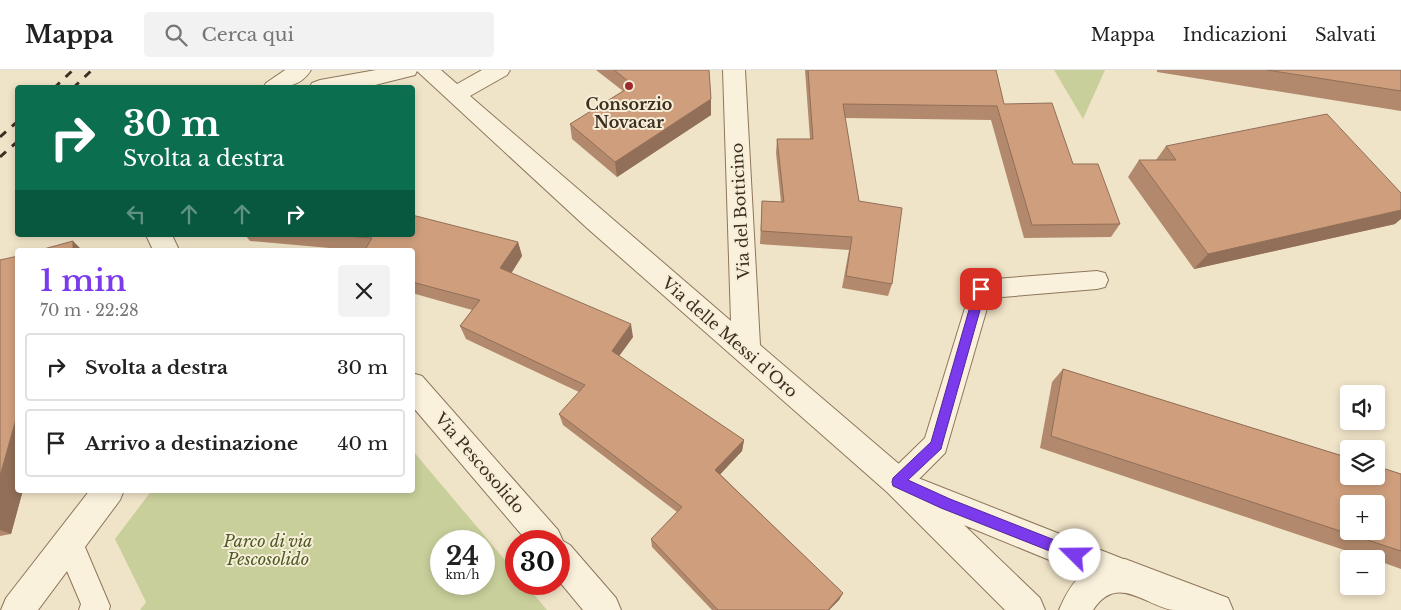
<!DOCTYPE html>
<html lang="it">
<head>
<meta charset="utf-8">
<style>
	:root { --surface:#fff; --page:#f2f2f2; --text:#222; --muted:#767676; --line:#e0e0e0; --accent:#7c3aed }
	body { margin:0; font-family:"Libre Baskerville",serif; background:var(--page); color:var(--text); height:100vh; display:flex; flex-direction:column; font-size:19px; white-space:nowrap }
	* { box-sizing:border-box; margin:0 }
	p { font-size:16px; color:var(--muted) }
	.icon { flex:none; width:28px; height:28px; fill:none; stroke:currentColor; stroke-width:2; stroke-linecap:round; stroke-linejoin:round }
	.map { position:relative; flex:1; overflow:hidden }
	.details { position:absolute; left:15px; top:178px; width:400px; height:245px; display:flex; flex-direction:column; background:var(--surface); border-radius:5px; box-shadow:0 2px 8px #0003 }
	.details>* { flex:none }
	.hud { position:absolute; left:15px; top:15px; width:400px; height:152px; border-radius:5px; box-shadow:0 2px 8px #0003; background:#0b6e4f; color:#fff; overflow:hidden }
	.buttons { position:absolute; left:1340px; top:315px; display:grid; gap:10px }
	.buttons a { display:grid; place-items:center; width:45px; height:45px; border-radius:5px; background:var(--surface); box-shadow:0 2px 8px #0003; font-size:25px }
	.speed { position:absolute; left:430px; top:460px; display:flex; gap:10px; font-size:25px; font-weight:700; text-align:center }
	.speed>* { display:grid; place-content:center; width:65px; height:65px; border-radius:50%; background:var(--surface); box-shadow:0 2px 8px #0003; line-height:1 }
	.speed small { font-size:12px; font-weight:400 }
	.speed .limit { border:8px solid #d22; background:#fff; color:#111 }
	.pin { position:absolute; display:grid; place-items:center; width:42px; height:42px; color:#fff; margin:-21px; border-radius:10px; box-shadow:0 2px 8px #0006 }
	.me { position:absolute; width:55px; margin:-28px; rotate:292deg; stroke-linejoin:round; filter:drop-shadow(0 0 4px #0008) }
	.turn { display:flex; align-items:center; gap:18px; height:105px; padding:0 25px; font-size:22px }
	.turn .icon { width:65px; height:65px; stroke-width:2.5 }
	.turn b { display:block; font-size:35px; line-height:42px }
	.lanes { display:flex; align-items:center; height:48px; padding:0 25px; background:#0003; justify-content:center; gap:25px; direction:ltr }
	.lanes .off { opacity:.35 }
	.round { display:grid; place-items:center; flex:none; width:52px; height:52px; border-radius:5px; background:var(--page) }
	.headline { display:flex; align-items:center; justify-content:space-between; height:85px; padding:0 25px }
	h1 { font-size:30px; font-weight:600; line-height:38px; color:var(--accent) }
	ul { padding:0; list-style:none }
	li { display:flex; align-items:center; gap:15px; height:68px; margin:0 10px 8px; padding:0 15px; border:2px solid var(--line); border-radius:5px }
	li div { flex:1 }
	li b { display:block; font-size:19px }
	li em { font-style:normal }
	header { display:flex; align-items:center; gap:30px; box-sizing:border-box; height:70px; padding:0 25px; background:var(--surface); border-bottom:1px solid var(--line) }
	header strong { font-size:24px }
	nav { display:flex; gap:28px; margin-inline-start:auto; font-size:18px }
	.search { width:350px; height:45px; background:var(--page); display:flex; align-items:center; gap:12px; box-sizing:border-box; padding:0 18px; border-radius:5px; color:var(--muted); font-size:19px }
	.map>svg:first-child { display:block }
	.green { fill:#c9cf9b; fill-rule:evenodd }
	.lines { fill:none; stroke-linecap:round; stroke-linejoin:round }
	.service-casing { stroke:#8d765c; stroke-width:2 }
	.minor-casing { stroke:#8d765c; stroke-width:2 }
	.tertiary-casing { stroke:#8d765c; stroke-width:2 }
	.service { fill:#faf1dc; fill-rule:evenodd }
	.minor { fill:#faf1dc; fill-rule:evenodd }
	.tertiary { fill:#faf1dc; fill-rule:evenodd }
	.rail { stroke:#3d2e20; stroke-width:3; stroke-dasharray:8 8; stroke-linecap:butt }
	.wall { fill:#b2896c }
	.shaded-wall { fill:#916f58 }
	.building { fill:#cf9f7d; stroke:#916f58; fill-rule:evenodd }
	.route { fill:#7c3aed; stroke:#51269a }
	.poi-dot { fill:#9e2a2b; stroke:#f7eed8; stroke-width:2 }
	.labels { text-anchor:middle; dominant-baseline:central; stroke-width:4; stroke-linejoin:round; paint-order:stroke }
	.poi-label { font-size:16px; font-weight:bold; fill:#3d2e20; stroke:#f7eed8 }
	.street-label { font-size:16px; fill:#3d2e20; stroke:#f7eed8 }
	.park-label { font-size:16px; font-style:italic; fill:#4d5a26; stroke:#f7eed8 }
</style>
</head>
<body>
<header>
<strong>Mappa</strong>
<div class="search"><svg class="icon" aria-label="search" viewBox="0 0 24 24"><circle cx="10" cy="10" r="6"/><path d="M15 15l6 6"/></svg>Cerca qui</div>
<nav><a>Mappa</a><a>Indicazioni</a><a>Salvati</a></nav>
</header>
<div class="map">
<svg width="1401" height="540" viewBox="0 0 1401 540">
	<rect width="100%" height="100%" fill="#f0e4c8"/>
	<path class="green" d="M1054 0H1105L1083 49Z
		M413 381 516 503V514H525L547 540H140L146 532 115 469 152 420H412ZM441 471H484V514H441Z"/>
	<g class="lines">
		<g class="service-casing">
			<path id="service" d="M1097 201 1105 203 1108 210 1105 217 1097 219 990 228 945 383 907 421 898 425 889 421 885 412 889 403 925 368 973 212 981 210Z
				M69 459 79 463 110 536 109 540H79L81 534 55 473 59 463Z"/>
		</g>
		<g class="minor-casing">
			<path id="minor" d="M285 0H311C300 18 282 18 263 18L266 13Z
				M376 0H441L457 14 482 0H510L507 5 470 26 731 251 723 0H745L760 275 913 406 1136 494 1141 505 1136 516 1125 521 964 455 1040 528 1045 540H1005L887 422 587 158 417 1 415 5 363 18H309L312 13 320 10Z
				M146 165H172L179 180H153Z
				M412 303 422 306 558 460 563 471 570 475 616 528 621 540H583L559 511V471H527L412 336Z
				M90 420H124L120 430 38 540H1L6 528Z"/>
		</g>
		<g class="tertiary-casing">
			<path id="tertiary" d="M1125 489 1228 528 1233 540C1214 540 1192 540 1173 540 1144 535 1117 503 1093 540H1059C1074 505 1087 495 1125 489Z"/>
		</g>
		<use href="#service" class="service"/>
		<use href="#minor" class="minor"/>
		<use href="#tertiary" class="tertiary"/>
		<path class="rail" d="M54 18 73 0
			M73 18 92 0
			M0 67 18 51
			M0 87 18 71"/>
	</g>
	<path class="wall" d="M596 0H709L711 29V45L617 107 572 69 570 54 623 21Z
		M805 0H996L1004 34 1073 94 1120 154 1111 167 1024 168 991 50 845 48 859 131 892 214 888 226 842 218 849 180 760 174 762 131 781 132 776 83 777 69H810Z
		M1157 0H1401V41L1157 2Z
		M1166 76 1395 154 1194 199 1128 107 1139 90H1156Z
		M245 165H412L518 172 522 186 511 203 633 267 619 286 744 370 742 381 720 404 843 523 839 530 829 540H712L652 477 651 469 677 442 563 355 559 344 579 322 466 269 460 256 472 240 412 223V180H352L250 171Z
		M0 190 18 420H23L11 464 0 466Z
		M1063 299 1401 404V499L1376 490V489H1371L1040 378 1052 312Z"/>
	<path class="shaded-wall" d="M711 29V45L617 107 615 92Z
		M1401 140V149L1395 154 1194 199 1208 184Z
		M73 171 82 180H73Z
		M518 172 522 186 506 212 500 198Z
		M631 254 633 267 614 293 612 281Z
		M18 342V420H23L11 464 0 460V406Z
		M744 370 742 381 715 410V400Z
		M843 523 839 530 829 540H828Z"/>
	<path class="building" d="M614 0H709L711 29 615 92 570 54 633 15Z
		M808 0H996L1004 34 1052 33 1073 94H1098L1120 154 1032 155 997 36 843 34 859 131 902 138 892 214 846 206 852 167 761 161 762 131 784 132 777 69H813Z
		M1267 0H1401V21Z
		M1327 44 1401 123V140L1208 184 1139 90H1176L1166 76Z
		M412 145 518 172 500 198 631 254 612 281 744 370 715 400 843 523 828 540H718L651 469 682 437 559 344 585 315 460 256 480 230 412 212V180H365L372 168 332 165H412Z
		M73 171V180H40Z
		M18 186V342L0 406V190Z
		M1063 299 1349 388V406H1376V396L1401 404V481L1051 366ZM1349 434H1376V461H1349Z"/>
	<path class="route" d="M981 214 986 219 942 375 941 379 908 410 950 429 1080 480 1082 485 1080 489 1075 491 941 438 893 416 892 412 893 408 931 372 975 219Z"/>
	<circle class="poi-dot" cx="629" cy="16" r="5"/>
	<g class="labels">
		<g class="poi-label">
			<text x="629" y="34">Consorzio<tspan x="629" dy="18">Novacar</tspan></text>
		</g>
		<g class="street-label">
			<text transform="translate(740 141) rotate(-93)">Via del Botticino</text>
			<text transform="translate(730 267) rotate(41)">Via delle Messi d'Oro</text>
			<text transform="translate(480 393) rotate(49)">Via Pescosolido</text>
		</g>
		<g class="park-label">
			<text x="268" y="471">Parco di via<tspan x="268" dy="18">Pescosolido</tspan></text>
		</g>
	</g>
</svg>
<div class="buttons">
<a><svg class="icon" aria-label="sound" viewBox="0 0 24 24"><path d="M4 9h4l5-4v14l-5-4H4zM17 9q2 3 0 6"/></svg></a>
<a><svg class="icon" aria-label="layers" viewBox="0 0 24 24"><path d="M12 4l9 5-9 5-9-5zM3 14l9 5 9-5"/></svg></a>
<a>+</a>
<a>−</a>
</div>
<div class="speed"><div>24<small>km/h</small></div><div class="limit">30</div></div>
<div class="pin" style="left:981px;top:219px;background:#d93025"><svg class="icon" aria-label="arrive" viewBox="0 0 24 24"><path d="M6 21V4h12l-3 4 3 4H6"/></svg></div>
<svg class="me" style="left:1075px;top:485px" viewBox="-20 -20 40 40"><circle r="19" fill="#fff"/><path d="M0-13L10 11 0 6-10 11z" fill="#7c3aed"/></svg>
<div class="hud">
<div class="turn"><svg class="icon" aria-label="right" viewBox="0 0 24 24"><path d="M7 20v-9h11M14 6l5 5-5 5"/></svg><div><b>30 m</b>Svolta a destra</div></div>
<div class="lanes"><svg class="icon off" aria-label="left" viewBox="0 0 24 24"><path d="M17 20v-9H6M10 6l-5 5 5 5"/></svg><svg class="icon off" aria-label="ahead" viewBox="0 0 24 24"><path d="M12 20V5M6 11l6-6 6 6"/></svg><svg class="icon off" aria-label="ahead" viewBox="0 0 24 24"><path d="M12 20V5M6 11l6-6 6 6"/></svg><svg class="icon" aria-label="right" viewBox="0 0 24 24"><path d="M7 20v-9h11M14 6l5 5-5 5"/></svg></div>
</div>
<section class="details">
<div class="headline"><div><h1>1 min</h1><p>70 m · 22:28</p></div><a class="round"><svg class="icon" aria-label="close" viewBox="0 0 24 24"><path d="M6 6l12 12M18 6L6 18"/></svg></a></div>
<ul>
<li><svg class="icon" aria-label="right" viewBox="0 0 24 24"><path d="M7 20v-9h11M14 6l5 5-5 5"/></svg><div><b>Svolta a destra</b></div><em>30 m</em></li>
<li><svg class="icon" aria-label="arrive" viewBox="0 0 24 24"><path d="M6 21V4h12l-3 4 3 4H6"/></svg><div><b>Arrivo a destinazione</b></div><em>40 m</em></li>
</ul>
</section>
</div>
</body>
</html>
